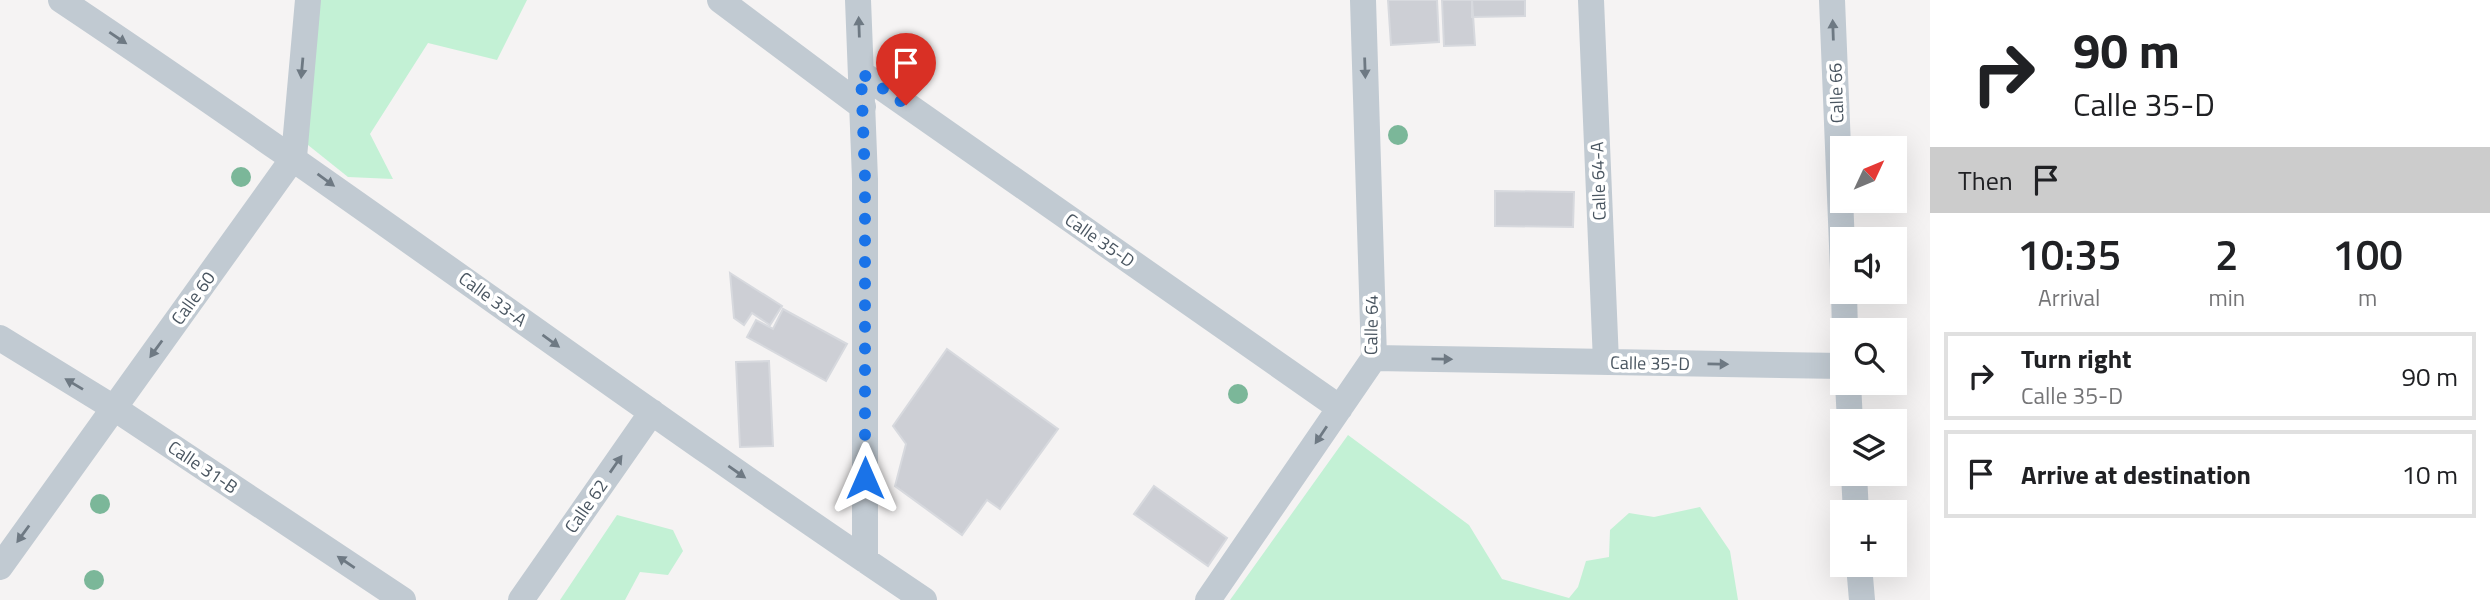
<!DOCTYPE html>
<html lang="en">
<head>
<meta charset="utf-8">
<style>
	:root { --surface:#fff; --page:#f6f6f6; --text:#202124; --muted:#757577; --line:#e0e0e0 }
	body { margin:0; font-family:"Titillium Web",sans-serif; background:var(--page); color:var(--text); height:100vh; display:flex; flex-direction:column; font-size:26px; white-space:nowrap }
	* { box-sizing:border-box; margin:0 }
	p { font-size:23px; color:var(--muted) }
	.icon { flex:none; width:38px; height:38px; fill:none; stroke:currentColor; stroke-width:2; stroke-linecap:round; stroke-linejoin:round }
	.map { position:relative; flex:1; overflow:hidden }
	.sheet { display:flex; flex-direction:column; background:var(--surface); width:560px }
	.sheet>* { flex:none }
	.hud { background:#fff; color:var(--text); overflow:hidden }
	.needle { width:46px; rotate:46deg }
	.controls { position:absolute; left:1830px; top:136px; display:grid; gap:14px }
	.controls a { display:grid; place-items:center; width:77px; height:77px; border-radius:0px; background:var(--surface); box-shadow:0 7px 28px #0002; font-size:35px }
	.pin { position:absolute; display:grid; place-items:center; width:60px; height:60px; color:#fff; margin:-72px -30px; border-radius:50% 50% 50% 0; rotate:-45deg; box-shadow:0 0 7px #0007 }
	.pin .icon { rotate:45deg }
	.me { position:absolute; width:77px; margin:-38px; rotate:0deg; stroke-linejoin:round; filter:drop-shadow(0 0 5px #0008) }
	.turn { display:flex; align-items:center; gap:24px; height:147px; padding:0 28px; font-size:32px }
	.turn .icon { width:91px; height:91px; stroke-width:2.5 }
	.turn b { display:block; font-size:49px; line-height:60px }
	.then { display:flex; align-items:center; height:66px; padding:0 28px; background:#0003; gap:14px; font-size:26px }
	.eta { display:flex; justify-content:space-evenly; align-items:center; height:119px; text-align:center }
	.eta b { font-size:42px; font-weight:600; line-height:49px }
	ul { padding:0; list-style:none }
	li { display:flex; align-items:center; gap:21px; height:88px; margin:0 14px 10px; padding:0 14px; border:4px solid var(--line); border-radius:0px }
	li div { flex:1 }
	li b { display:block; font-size:26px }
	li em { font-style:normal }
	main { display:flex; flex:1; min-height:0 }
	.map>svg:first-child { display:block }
	.green { fill:#c3f1d5 }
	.building { fill:#cdcfd5; stroke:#d7d9de; stroke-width:2 }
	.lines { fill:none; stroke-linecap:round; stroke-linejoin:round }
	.street { stroke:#c1cad2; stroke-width:26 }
	.tree { fill:#7bb799 }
	.oneway { fill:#6e7983 }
	.route { stroke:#1a73e8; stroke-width:12; stroke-dasharray:0 21.6 }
	.labels { text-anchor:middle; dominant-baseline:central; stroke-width:7; stroke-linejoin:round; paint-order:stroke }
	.street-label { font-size:18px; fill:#4a5661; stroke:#fff }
</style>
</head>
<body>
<main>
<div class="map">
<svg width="1930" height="600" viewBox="0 0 1930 600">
	<rect width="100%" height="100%" fill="#f5f3f3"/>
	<path class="green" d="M315 0H527L497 60 428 43 370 134 393 179 348 177 303 141Z
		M1348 435 1469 525 1502 579 1569 598 1578 587 1586 561 1609 557 1610 530 1629 513 1654 517 1700 507 1730 551 1738 600H1230Z
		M617 515 673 530 683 551 668 575 640 572 625 600H560Z"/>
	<path class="building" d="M1388 0H1437L1439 42 1391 45Z
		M1442 0H1472L1475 45 1444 46Z
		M1472 0H1525V16L1472 17Z
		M1495 191 1574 192 1573 227 1495 226Z
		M730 273 782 306 770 325 752 313 744 325 734 318Z
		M783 309 847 344 826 381 747 337 756 320 773 329Z
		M947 349 1058 429 1000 509 987 500 962 535 895 486 906 444 893 426Z
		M769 361 773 446 740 447 736 362Z
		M1154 486 1227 538 1208 566 1134 514Z"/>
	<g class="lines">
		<path class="street" d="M61 0C353 195 633 405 924 600
			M720 0 863 107
			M858 0 865 179V560
			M1591 0 1606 362
			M1832 0 1843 270
			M861 73 1340 408
			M1844 292 1845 331
			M0 338 114 408 403 600
			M1374 358 1843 366
			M1848 383 1850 422
			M1854 474 1856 513
			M1859 565 1862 600
			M0 567 294 157 308 0
			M521 600 652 412
			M1208 600 1374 358 1363 0"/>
	</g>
	<g class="tree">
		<circle cx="1398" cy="135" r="10"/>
		<circle cx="241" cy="177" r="10"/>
		<circle cx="1238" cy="394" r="10"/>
		<circle cx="100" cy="504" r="10"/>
		<circle cx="94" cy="580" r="10"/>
	</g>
	<defs><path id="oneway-solid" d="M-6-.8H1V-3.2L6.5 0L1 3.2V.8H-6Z" transform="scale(1.75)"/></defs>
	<g class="oneway">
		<use href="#oneway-solid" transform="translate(859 27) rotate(-92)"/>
		<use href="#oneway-solid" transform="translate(1833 30) rotate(-92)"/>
		<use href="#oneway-solid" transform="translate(118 38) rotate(34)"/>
		<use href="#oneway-solid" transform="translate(302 68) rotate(95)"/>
		<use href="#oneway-solid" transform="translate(1365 68) rotate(88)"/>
		<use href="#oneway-solid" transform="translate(326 180) rotate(36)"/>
		<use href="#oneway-solid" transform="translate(551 341) rotate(36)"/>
		<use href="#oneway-solid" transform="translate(156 349) rotate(126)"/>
		<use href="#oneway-solid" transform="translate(1442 359) rotate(1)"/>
		<use href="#oneway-solid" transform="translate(1718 364) rotate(1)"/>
		<use href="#oneway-solid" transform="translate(74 384) rotate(-149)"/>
		<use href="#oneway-solid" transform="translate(1321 435) rotate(124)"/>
		<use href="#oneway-solid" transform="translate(616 464) rotate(-55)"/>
		<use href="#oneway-solid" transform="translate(737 472) rotate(35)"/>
		<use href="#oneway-solid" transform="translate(23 534) rotate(126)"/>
		<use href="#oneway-solid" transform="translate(346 562) rotate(-146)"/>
	</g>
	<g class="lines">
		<path class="route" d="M865 478V178L861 73 906 105"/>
	</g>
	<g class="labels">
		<g class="street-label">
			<text transform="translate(1836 93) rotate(-92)">Calle 66</text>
			<text transform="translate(1598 181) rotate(-92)">Calle 64-A</text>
			<text transform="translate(1100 240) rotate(35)">Calle 35-D</text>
			<text transform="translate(193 298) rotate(-54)">Calle 60</text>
			<text transform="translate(493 299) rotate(36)">Calle 33-A</text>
			<text transform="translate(1371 325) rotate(-89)">Calle 64</text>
			<text transform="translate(1650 363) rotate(1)">Calle 35-D</text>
			<text transform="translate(203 467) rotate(34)">Calle 31-B</text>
			<text transform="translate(586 506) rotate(-55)">Calle 62</text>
		</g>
	</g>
</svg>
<div class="controls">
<a><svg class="needle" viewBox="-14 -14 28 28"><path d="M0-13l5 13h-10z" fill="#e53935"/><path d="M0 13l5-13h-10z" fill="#757577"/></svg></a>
<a><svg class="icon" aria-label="sound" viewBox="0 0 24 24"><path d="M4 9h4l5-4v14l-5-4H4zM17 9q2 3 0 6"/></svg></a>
<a><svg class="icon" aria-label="search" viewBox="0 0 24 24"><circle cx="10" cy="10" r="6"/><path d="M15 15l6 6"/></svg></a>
<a><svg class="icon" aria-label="layers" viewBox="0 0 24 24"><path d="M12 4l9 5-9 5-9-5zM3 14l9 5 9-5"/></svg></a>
<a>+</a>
</div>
<div class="pin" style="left:906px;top:105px;background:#d93025"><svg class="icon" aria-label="arrive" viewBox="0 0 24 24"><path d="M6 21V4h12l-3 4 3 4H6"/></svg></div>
<svg class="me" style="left:865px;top:478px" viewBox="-20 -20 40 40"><path d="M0-17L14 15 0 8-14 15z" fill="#1a73e8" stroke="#fff" stroke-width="4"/></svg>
</div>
<section class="sheet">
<div class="hud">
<div class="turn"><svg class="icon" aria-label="right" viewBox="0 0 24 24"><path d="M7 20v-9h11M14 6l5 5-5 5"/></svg><div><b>90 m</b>Calle 35-D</div></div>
<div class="then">Then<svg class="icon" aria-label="arrive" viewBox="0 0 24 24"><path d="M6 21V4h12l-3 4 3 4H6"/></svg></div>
</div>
<div class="eta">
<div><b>10:35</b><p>Arrival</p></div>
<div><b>2</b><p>min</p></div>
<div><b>100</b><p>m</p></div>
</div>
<ul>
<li><svg class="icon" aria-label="right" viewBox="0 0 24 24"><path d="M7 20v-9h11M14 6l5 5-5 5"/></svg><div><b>Turn right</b><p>Calle 35-D</p></div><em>90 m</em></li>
<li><svg class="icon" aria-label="arrive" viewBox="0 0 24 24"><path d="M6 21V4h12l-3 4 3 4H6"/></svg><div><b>Arrive at destination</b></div><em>10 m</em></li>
</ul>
</section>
</main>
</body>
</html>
